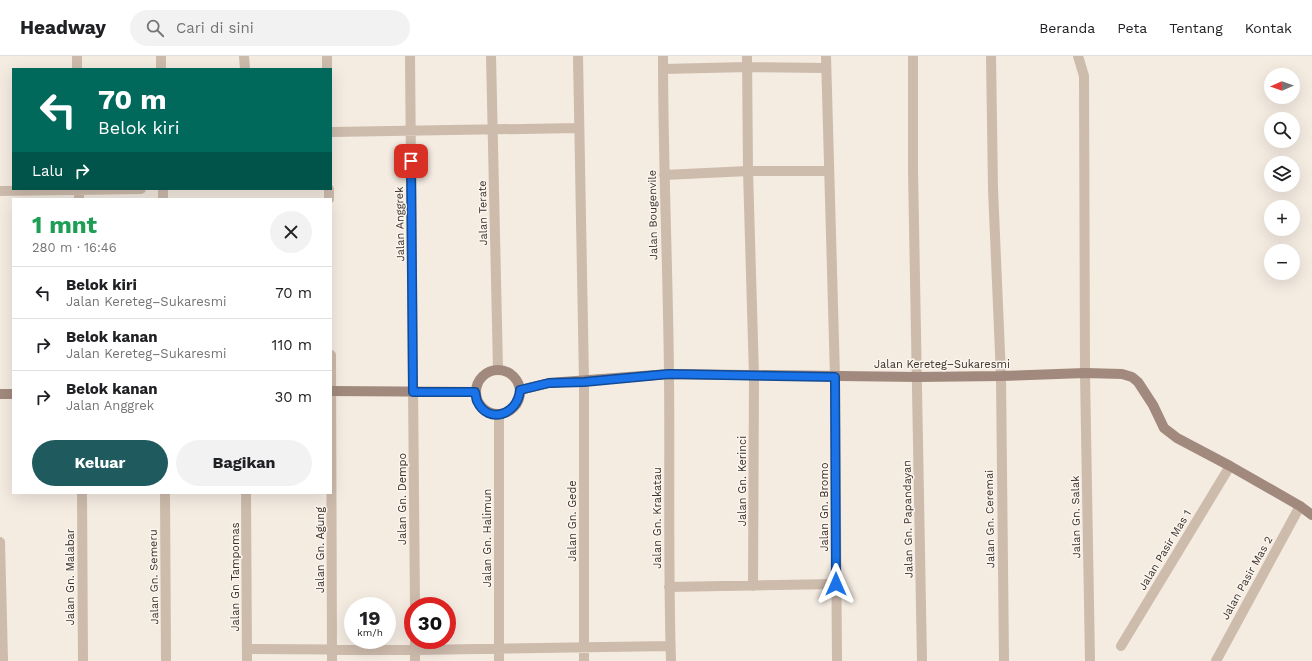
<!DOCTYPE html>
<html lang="id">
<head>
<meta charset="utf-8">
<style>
	:root { --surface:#fff; --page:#f2f2f2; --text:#202124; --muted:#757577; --line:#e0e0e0; --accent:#1f5a5e }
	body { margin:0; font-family:"Work Sans",sans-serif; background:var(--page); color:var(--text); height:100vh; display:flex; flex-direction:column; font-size:15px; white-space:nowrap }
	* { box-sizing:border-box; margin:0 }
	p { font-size:13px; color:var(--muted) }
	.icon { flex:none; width:22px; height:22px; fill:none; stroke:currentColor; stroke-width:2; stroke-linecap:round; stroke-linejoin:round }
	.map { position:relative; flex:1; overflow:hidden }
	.details { position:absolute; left:12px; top:142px; width:320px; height:296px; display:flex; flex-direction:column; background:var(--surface); border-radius:0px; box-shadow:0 4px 16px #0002 }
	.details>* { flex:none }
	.top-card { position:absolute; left:12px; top:12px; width:320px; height:122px; border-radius:0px; box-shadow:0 4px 16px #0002; background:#00695c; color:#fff; overflow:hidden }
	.needle { width:26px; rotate:268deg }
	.fabs { position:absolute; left:1264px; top:12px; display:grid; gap:8px }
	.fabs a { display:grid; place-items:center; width:36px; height:36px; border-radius:50%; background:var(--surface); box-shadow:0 4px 16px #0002; font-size:20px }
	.speed { position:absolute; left:344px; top:541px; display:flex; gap:8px; font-size:20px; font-weight:700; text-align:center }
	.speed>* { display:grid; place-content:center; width:52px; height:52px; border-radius:50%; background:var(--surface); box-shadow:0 4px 16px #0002; line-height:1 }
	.speed small { font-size:10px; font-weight:400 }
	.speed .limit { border:6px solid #d22; background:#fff; color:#111 }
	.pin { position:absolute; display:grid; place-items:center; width:34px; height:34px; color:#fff; margin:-17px; border-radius:8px; box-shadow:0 2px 6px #0006 }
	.me { position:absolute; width:44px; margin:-22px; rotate:0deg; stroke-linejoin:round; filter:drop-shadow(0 0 3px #0008) }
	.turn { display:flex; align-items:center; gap:14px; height:84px; padding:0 20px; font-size:18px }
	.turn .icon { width:52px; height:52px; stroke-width:2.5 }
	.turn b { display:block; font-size:28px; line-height:34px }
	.then { display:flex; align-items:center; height:38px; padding:0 20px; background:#0003; gap:8px; font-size:15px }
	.round { display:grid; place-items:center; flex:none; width:42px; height:42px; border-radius:21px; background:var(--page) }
	.head { display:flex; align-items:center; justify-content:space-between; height:68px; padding:0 20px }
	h1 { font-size:24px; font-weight:700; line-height:30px; color:#1e9e55 }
	.cta { display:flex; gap:8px; margin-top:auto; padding:8px 20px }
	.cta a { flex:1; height:46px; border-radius:24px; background:var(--accent); color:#fff; font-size:16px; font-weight:700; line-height:46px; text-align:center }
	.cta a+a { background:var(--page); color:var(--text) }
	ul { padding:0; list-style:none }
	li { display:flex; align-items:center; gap:12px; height:52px; padding:0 20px; border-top:1px solid var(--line) }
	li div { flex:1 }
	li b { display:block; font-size:15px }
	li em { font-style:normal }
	header { display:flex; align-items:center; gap:24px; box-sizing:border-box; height:56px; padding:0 20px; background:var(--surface); border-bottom:1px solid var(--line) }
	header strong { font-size:19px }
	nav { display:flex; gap:22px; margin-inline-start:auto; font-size:14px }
	.search { width:280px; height:36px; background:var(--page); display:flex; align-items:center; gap:10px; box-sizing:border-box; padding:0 14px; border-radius:22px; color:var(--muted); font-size:15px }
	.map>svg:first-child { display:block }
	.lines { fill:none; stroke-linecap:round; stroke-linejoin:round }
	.street { stroke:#cdbbac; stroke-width:10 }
	.secondary { stroke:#a18a7d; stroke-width:10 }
	.route-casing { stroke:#114b97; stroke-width:10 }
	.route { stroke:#1a73e8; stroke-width:7 }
	.labels { text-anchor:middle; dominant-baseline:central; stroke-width:3; stroke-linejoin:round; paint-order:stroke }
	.street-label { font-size:11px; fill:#3b302b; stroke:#fbf5ee }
</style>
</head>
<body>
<header>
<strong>Headway</strong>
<div class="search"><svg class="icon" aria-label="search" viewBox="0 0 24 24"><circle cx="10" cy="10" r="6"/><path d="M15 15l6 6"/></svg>Cari di sini</div>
<nav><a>Beranda</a><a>Peta</a><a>Tentang</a><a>Kontak</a></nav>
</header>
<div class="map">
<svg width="1312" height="605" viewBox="0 0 1312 605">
	<rect width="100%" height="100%" fill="#f4ebe1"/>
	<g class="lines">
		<path class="street" d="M77 0V13
			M161 0V13
			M244 0 245 13
			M327 0V13
			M410 0 415 550
			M491 0 498 313
			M578 0 584 325V605
			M663 0C663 106 668 213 669 319 670 414 668 510 671 605
			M747 0 748 115 754 320 753 530
			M826 0 835 321 837 605
			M913 0V114L922 605
			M991 0 993 133 1001 320 1004 605
			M1078 0 1084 20 1085 317 1090 605
			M663 13 748 11 826 12
			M331 76 579 72
			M664 119 748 115H828
			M79 133V143
			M163 133V143
			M329 133V143
			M0 135 141 133
			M331 299 332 605
			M82 437 83 605
			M165 437 166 605
			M246 437 247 605
			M0 486 3 605
			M669 531 836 528
			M415 584V605
			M1121 590 1230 410
			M247 593 415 594 670 590
			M499 605V359
			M1216 605 1300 450"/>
		<path class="secondary" d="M476 336a22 22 0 1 1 44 0a22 22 0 1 1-44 0Z
			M520 334 549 327 669 318 918 321 1001 320 1085 317 1122 318 1132 321 1138 326 1153 349 1164 372 1177 382 1230 410 1300 450 1312 459
			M331 335 475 336
			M0 338H13"/>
	</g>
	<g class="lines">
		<g class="route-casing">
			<path id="route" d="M411 105 413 336H475C476 339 476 343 477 345 488 369 518 359 520 334L549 327 584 326 669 318 835 321 836 528"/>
		</g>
		<use href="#route" class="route"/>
	</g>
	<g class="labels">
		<g class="street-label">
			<text transform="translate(483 157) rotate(-91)">Jalan Terate</text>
			<text transform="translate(653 159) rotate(-91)">Jalan Bougenvile</text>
			<text transform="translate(400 168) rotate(-91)">Jalan Anggrek</text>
			<text x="942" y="308">Jalan Kereteg–Sukaresmi</text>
			<text transform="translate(742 425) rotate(-90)">Jalan Gn. Kerinci</text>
			<text transform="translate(402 443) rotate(-90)">Jalan Gn. Dempo</text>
			<text transform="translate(824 451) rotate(-90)">Jalan Gn. Bromo</text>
			<text transform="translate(1076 461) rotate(-91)">Jalan Gn. Salak</text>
			<text transform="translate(657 462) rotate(-90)">Jalan Gn. Krakatau</text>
			<text transform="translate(908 463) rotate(-91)">Jalan Gn. Papandayan</text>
			<text transform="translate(990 463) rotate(-91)">Jalan Gn. Ceremai</text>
			<text transform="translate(572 465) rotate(-90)">Jalan Gn. Gede</text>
			<text transform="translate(487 482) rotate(-90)">Jalan Gn. Halimun</text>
			<text transform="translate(320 494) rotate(-90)">Jalan Gn. Agung</text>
			<text transform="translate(1165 494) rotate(-59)">Jalan Pasir Mas 1</text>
			<text transform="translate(70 521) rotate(-90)">Jalan Gn. Malabar</text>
			<text transform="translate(154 521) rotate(-91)">Jalan Gn. Semeru</text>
			<text transform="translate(235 521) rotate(-90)">Jalan Gn Tampomas</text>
			<text transform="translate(1247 522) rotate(-61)">Jalan Pasir Mas 2</text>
		</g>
	</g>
</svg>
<div class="fabs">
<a><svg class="needle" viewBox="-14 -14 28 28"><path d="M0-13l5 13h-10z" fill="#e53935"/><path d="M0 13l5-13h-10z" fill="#757577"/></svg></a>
<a><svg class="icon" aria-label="search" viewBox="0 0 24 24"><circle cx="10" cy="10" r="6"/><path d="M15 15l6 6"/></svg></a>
<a><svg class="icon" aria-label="layers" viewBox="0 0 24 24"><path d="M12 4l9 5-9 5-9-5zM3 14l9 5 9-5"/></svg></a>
<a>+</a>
<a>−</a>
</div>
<div class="speed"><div>19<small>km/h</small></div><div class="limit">30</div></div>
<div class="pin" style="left:411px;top:105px;background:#d93025"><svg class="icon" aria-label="arrive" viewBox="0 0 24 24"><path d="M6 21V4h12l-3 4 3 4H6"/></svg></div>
<svg class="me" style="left:836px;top:528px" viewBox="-20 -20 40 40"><path d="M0-17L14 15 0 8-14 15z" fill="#1a73e8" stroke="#fff" stroke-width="4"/></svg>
<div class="top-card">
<div class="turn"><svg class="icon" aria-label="left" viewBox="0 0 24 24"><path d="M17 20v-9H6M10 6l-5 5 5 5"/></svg><div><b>70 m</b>Belok kiri</div></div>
<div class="then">Lalu<svg class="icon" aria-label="right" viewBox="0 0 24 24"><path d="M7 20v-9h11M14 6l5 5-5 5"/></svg></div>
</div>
<section class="details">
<div class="head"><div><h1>1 mnt</h1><p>280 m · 16:46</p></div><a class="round"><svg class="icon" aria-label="close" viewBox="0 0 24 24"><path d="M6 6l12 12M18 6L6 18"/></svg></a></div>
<ul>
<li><svg class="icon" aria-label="left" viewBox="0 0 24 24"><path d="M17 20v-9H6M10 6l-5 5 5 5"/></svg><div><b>Belok kiri</b><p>Jalan Kereteg–Sukaresmi</p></div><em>70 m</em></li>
<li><svg class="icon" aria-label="right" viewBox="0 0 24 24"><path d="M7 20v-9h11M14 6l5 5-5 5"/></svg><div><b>Belok kanan</b><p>Jalan Kereteg–Sukaresmi</p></div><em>110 m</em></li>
<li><svg class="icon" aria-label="right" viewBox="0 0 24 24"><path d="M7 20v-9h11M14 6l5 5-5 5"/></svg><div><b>Belok kanan</b><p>Jalan Anggrek</p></div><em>30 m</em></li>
</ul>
<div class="cta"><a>Keluar</a><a>Bagikan</a></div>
</section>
</div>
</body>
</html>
